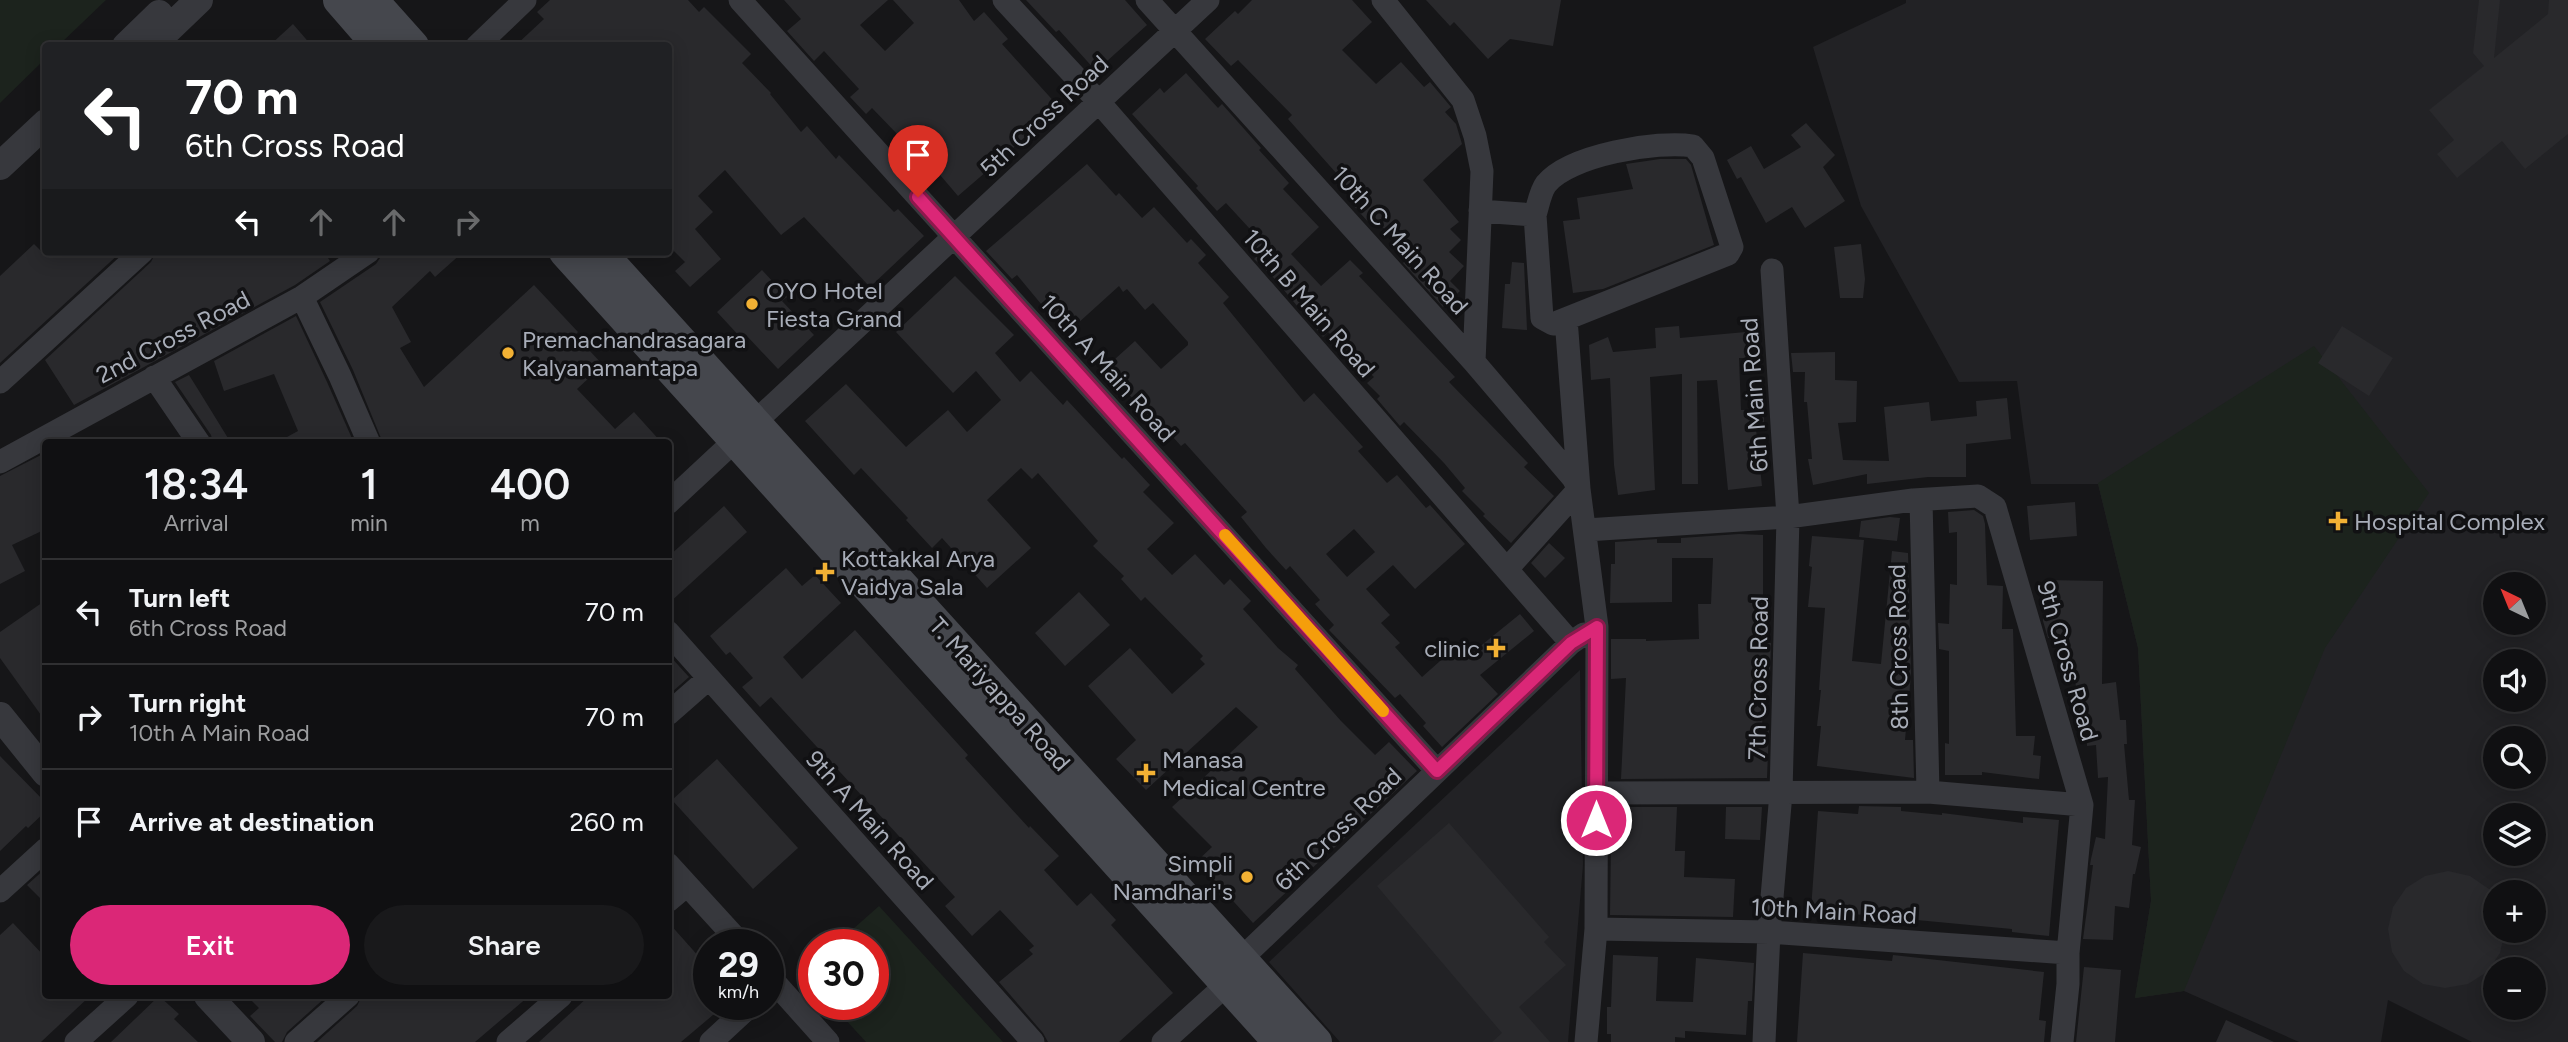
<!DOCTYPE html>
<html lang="en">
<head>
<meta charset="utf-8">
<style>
	:root { --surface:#101012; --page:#19191b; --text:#f1f3f6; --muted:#9c9d9f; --line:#303032; --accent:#db2777 }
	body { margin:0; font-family:Figtree,sans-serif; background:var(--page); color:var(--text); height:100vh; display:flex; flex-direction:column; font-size:26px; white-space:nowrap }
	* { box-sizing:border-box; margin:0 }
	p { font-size:23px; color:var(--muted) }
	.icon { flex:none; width:38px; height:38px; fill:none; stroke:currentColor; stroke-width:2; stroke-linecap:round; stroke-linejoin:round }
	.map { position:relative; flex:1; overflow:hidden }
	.panel { position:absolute; left:42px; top:439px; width:630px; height:560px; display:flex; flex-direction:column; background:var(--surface); border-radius:7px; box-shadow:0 4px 18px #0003,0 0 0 2px var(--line) }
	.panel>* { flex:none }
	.guide { position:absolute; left:42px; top:42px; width:630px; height:214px; border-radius:7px; box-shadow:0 4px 18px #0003,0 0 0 2px var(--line); background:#202124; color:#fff; overflow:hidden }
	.needle { width:46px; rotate:317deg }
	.tools { position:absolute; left:2483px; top:572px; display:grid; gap:14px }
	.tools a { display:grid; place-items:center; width:63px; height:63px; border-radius:50%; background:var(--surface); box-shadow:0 4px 18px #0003,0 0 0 2px var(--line); font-size:35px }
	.speed { position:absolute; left:693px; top:929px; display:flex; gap:14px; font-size:35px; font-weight:700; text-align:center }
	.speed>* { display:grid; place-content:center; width:91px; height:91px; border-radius:50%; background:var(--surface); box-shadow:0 4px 18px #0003,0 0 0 2px var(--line); line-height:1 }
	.speed small { font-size:18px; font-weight:400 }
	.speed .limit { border:10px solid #d22; background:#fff; color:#111 }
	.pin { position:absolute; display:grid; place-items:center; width:60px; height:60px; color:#fff; margin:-72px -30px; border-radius:50% 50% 50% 0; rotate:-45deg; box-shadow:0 0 7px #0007 }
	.pin .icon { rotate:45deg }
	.me { position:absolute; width:77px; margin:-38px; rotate:0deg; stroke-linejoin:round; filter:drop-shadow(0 0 5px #0008) }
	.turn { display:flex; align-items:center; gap:24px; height:147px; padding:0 28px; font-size:32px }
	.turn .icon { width:91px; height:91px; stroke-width:2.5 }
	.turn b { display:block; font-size:49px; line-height:60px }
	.lanes { display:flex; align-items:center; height:66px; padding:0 28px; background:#0003; justify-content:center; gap:35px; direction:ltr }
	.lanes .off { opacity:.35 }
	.eta { display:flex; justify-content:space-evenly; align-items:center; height:119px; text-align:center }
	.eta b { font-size:42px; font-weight:600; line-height:49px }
	.action { display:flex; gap:14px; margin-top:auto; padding:14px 28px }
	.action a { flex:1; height:80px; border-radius:42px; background:var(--accent); color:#fff; font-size:28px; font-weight:600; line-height:80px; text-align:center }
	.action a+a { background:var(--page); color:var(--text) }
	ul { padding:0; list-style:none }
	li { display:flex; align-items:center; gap:21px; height:105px; padding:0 28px; border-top:2px solid var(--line) }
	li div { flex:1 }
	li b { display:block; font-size:26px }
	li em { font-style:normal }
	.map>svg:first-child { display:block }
	.built { fill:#222225; fill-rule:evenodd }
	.green { fill:#1c231d }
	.building { fill:#29292c; fill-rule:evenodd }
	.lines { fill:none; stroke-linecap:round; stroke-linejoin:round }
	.minor { stroke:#37383d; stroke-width:23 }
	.tertiary { stroke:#37383d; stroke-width:28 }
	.secondary { stroke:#45474d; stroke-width:32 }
	.route-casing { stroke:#8e194d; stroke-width:18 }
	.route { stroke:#db2777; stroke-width:12 }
	.slow { stroke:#f59e0b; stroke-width:12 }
	.poi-dot { fill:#f2b134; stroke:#111113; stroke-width:2.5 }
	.labels { text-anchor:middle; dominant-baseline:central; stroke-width:7; stroke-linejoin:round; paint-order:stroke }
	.street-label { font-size:24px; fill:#a8adb8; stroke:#111113 }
	.poi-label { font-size:24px; fill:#a8adb8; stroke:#111113; text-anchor:start }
</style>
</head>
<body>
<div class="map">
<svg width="2568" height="1042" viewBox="0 0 2568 1042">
	<rect width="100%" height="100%" fill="#161618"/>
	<path class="built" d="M1906 0H2568V1042H2472L2388 1000 2381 1042H2299L2184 991 2135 998 2151 901 2138 648 2098 484H2031L2017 381 1959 382 1861 206 1813 47 1906 3ZM2496 584H2534V623H2496ZM2496 662H2534V700H2496ZM2496 738H2534V777H2496ZM2496 816H2534V854H2496ZM2496 892H2534V931H2496ZM2496 970H2534V1008H2496Z
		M1580 670 1583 865 1568 1042H1340L1269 962Z"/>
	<path class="green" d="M0 0H106L59 45 46 46 45 59 0 103Z
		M2314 346 2429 493 2325 648 2184 991 2135 998 2151 901 2138 648 2098 483Z
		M879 906 1003 1042H866L832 1005 873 1004V945H835Z"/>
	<path class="building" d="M550 0H688L699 12 704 7 751 54 742 63 771 93 770 94 801 132 807 126 836 159 839 155 894 212 898 209 924 236 870 287 804 217 781 235 725 170 698 196 713 212 695 229 721 259 690 287 675 271 685 262 668 245V46H515L544 19 537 12Z
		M784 0H888L860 25 885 51 914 23 893 0H959L974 21 984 12 1008 39 1002 44 1058 106 1011 150 1013 152 996 167 994 165 958 196 929 162 927 165 872 108 866 114 850 97 859 89 824 51 814 61 787 31 801 19Z
		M1026 0H1125L1147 25 1096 71 1059 30 1056 32Z
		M1252 0H1352L1372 22 1342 50 1376 84 1401 62 1424 87 1430 82 1451 107 1445 112 1456 124 1462 144 1423 180 1459 222 1450 229 1461 240 1449 252 1464 266 1450 281 1460 291 1443 307 1403 263 1412 255 1376 221 1371 225 1350 202 1355 198 1335 177 1337 174 1288 119 1292 115 1238 60 1231 66 1205 39 1235 11 1238 14Z
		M1426 0H1561L1553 46 1510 39 1488 59 1454 22 1450 26Z
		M2479 0H2500L2494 58 2548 14 2549 0H2568V134L2525 169 2502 141 2457 178 2437 154 2454 140 2429 110 2484 66 2473 53Z
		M293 24 312 46H269Z
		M1186 73 1218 108 1222 104 1261 148 1259 150 1289 183 1283 189 1319 227 1291 254 1321 286 1350 260 1363 273 1359 276 1455 377 1449 382 1528 463 1524 467 1554 496 1511 543 1483 516 1485 514 1462 491 1465 488 1444 463 1404 422 1400 426 1377 399 1380 396 1367 383 1374 377 1328 332 1323 337 1273 277 1254 259 1259 254 1254 249 1261 241 1226 203 1217 211 1196 188 1198 186 1132 114 1160 88 1164 93Z
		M1806 123 1835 155 1823 167 1845 201 1805 228 1792 207 1766 223 1741 177 1737 179 1727 160 1751 146 1764 169 1801 147 1791 135Z
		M1660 159H1686L1691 165 1714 245 1603 289 1573 293 1563 221 1580 219 1577 198 1633 189 1626 164Z
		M1087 164 1116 196 1119 193 1142 218 1154 207 1187 243 1191 239 1206 255 1198 263 1229 297 1223 303 1304 402 1314 393 1363 447 1358 451 1387 483 1397 475 1426 508 1430 505 1465 544 1415 589 1393 565 1366 589 1390 615 1381 623 1400 643 1395 647 1422 677 1457 646 1467 657 1520 614 1534 631 1480 675 1498 694 1442 747 1423 726 1426 723 1400 694 1395 698 1329 630 1334 625 1315 604 1320 600 1290 566 1286 570 1266 548 1241 517 1247 512 1185 443 1181 446 1156 418 1153 421 1105 368 1135 341 1161 369 1188 345V342L1153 303 1145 310 1127 289 1123 292 1119 286 1066 334 1017 275 1012 279 986 251ZM1354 529 1375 552 1347 577 1326 554Z
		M34 244 42 252H121L0 363V276Z
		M1861 244 1865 279 1863 298H1840L1834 247Z
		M156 252H324L330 261 295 285 74 405 45 360 151 262Z
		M384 252H463L435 277 430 271 392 307 411 342 400 348 424 387 534 285 578 332 575 335 603 365 577 389 615 429 634 412 662 443H383L353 370 320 302 376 264Z
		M1512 262 1524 263 1527 330 1502 328 1505 284H1510Z
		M762 270 787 297 782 301 814 335 778 369 746 335 742 339 717 312Z
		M955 276 1014 335 995 353 1020 382 1031 371 1063 405 1067 400 1122 459 1124 457 1150 485 1143 492 1174 523 1147 549 1172 575 1195 554 1224 585 1230 579 1251 601 1243 609 1278 648 1298 665 1295 669 1341 721 1375 755 1389 742 1417 771 1253 923 1197 861 1212 847 1172 807 1258 727 1236 707 1146 790 1116 759 1136 740 1088 686 1130 648 1172 694 1205 664 1200 659 1203 656 1145 597 1141 601 1121 579 1124 576 1093 546 1098 541 1038 473 1032 479 1021 468 987 500 1031 548 987 588 942 538 932 548 906 520 908 518 861 468 854 475 805 421 846 384 906 447 948 410 967 432 1001 400 976 371 953 393 896 332Z
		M296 316 327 382 354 443H276L298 431 274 374 224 391 214 361Z
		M1679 326 1680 338 1746 332 1747 358H1739L1741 410H1764V429H1756L1762 486 1728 490 1717 380 1697 381 1698 484H1682V374L1650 377 1655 490 1618 495 1614 465 1610 378 1591 380 1589 345 1608 337 1613 352 1656 348 1655 328Z
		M2342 326 2393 358 2369 396 2318 363Z
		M1835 352V380L1857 381 1856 422 1838 423 1843 460 1889 461 1884 407 1929 402 1931 421 1977 416 1976 401 2007 398 2011 439 1966 444V477H1928L1867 484V474L1813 485 1808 459H1812L1807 402H1804L1805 372H1793L1791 353Z
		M189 375 199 391 231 443H213L211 435 175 382Z
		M41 455 46 464V529L12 545 25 571 0 584V476Z
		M2075 502 2077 536 2030 540 2027 506Z
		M724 506 747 532 668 604V557Z
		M1974 510 1983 516 1985 524 1987 585 2003 586 2002 629H2013L2016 736H2035L2033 755 2041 756 2039 779 1982 772V775H1945V743L1949 744V651L1939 649 1938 623 1949 624 1950 584 1957 585V532L1949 533 1948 512Z
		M1890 517 1900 518 1897 541 1859 537 1861 521Z
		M1739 534 1763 535V602H1765L1763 643H1771L1770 673H1765L1762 726 1769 727 1767 778 1621 779 1626 678 1611 679V639H1646V641L1699 639 1698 604H1711L1713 558H1672V602L1610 603 1611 564H1615V542L1657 539V543H1681V538Z
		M1812 536 1864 540 1852 661 1881 664 1892 551 1908 553 1911 675 1905 740H1913L1914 778 1817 766 1821 726H1817L1821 690H1819L1825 608 1808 607 1812 567 1809 566Z
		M1549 543 1565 558 1545 578 1531 563Z
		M786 568 802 586 815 575 841 603 783 657 802 679 855 630 968 755 965 758 1029 828 1030 826 1059 856 1044 870 1077 906 1091 893 1116 920 1111 925 1173 993 1119 1042H1048L1043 1033 999 982 1033 954 1029 950 1034 946 1000 910 972 936 945 906 955 897 771 697 760 707 742 687 753 678 730 652 726 655 710 636Z
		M2044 580 2103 581 2102 684 2116 682 2120 720H2126L2127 744H2124L2129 800H2135L2132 845 2141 847 2135 874H2133L2129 908 2115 906 2113 940 2083 939 2093 865H2090L2091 859 2096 837 2105 839 2108 777 2098 778 2096 745 2087 746 2086 712 2079 713 2075 679H2066L2065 639 2048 638 2043 621Z
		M1079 592 1110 625 1065 666 1035 633Z
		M46 600V722L0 658V632Z
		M668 654 689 677 672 692 668 689Z
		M0 756 46 803V811L28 828 26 826 0 851Z
		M717 759 798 848 753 889 672 800Z
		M1859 806 1901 807V811L1942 815V813L2023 823V817L2059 820 2049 936 2012 932V929L1811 910 1818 811 1858 814Z
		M1624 807H1677L1675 851H1685L1684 877 1735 879 1733 917 1610 915 1611 842 1622 843Z
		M1726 807H1762L1760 840 1725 839Z
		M1449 823 1549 937 1544 942 1566 965 1519 1007 1550 1042H1492L1502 1033 1377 886Z
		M46 868V904L27 885Z
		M2448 871 2470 876 2489 889 2496 900V931H2505L2500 953 2487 972 2468 984 2445 988 2423 984 2404 971 2392 952 2388 929 2393 907 2406 888 2425 876Z
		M668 922 709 968V1004H726L681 1042H539L589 996H668Z
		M13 923 46 958V996H90L41 1042H0V935Z
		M1803 953 1892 961 1893 955 2044 972 2039 1020 2046 1021 2044 1042H1797Z
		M1613 955 1658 957 1656 1001 1693 1002 1696 958 1754 963 1752 1001H1748L1746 1035 1685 1031V1038L1675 1037V1042H1611V1034H1607V1007H1611Z
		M2084 967 2121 970 2115 1042H2076Z
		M159 996 179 1014 174 1019 198 1042H111Z
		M247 996H327L287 1032 282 1042H275L250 1016 259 1008Z
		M362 996H529L475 1042H317L357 1006Z
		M2226 1020 2274 1042H2216Z"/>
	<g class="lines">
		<path class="minor" d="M740 0 1437 771
			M1004 0 1098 101 1571 643
			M1147 0 1474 362 1573 478 1579 489 1597 627 1596 929 1586 1042
			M1383 0 1463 100 1475 136 1482 171 1474 362
			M477 46 525 0
			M1480 211 1535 215 1542 318 1553 324 1728 254 1732 247 1703 158 1693 146C1658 140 1569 155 1546 184 1540 192 1538 206 1535 215
			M1772 270 1788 517 1913 500 1978 496 1995 507 2082 805 2068 953V984L2062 1042
			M302 297 340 376 369 443
			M154 377 199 443
			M0 382 142 252
			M0 462 302 297 368 252
			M1921 500 1928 792
			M668 503 1208 0
			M1586 530 1788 517 1781 793 1769 932 1764 1042
			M1507 569 1579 489 1566 319
			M668 632 1033 1042
			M668 714 709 678
			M1596 793 1928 792 2082 805
			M668 864 742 945
			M0 891 46 849
			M668 901 687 885
			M1596 929 1769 932 2068 953
			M1241 959 1571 643 1584 634
			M768 975 828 1042
			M76 1042 127 996
			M296 1042 348 996
			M508 1042 561 996
			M711 1042 752 1004
			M1163 1042 1226 985"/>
		<path class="tertiary" d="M126 46 159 14
			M151 46 199 0
			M0 166 46 123
			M0 716 46 773
			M208 996 251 1042"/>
		<path class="secondary" d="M339 0 379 46
			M372 0 413 46
			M565 252 1279 1042
			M600 252 1316 1042"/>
	</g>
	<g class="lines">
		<g class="route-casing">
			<path id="route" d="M918 197 1437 771 1571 643 1597 627 1596 820"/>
		</g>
		<use href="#route" class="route"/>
		<path class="slow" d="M1225 535 1383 711"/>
	</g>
	<g class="poi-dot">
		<circle cx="752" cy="304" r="7"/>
		<circle cx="508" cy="353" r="7"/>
		<path d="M2334.5 510.5h7v7h7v7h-7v7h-7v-7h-7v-7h7z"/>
		<path d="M821.5 561.5h7v7h7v7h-7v7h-7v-7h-7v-7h7z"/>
		<path d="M1492.5 637.5h7v7h7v7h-7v7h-7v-7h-7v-7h7z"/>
		<path d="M1142.5 762.5h7v7h7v7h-7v7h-7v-7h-7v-7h7z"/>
		<circle cx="1247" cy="877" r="7"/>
	</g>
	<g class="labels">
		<g class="street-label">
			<text transform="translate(1044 116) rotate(-43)">5th Cross Road</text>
			<text transform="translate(1400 240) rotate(48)">10th C Main Road</text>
			<text transform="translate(1309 303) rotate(49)">10th B Main Road</text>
			<text transform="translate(173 337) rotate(-28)">2nd Cross Road</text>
			<text transform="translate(1108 368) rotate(48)">10th A Main Road</text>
			<text transform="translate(1754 395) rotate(-94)">6th Main Road</text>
			<text transform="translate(1898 647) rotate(-91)">8th Cross Road</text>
			<text transform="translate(2068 661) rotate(74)">9th Cross Road</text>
			<text transform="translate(1758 678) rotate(-89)">7th Cross Road</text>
			<text transform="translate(1000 694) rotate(48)">T. Mariyappa Road</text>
			<text transform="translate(870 820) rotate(48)">9th A Main Road</text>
			<text transform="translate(1338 829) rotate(-44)">6th Cross Road</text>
			<text transform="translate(1834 911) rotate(3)">10th Main Road</text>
		</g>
		<g class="poi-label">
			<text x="766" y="290">OYO Hotel<tspan x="766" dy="28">Fiesta Grand</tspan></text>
			<text x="522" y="339">Premachandrasagara<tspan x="522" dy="28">Kalyanamantapa</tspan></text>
			<text x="2354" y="521">Hospital Complex</text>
			<text x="841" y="558">Kottakkal Arya<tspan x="841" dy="28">Vaidya Sala</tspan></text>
			<text x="1480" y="648" text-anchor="end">clinic</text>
			<text x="1162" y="759">Manasa<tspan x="1162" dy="28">Medical Centre</tspan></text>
			<text x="1233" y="863" text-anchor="end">Simpli<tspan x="1233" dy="28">Namdhari's</tspan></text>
		</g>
	</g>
</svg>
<div class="tools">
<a><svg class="needle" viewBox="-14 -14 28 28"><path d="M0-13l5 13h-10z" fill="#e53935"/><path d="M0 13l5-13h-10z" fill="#9c9d9f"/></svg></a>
<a><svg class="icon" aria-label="sound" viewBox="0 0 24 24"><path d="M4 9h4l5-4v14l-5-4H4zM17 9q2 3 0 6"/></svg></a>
<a><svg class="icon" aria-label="search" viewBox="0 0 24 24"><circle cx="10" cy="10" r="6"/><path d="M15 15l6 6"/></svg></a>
<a><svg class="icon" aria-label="layers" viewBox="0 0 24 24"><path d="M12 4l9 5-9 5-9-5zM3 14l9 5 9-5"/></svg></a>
<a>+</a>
<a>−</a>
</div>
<div class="speed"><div>29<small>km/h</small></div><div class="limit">30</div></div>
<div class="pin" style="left:918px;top:197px;background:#d93025"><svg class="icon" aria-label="arrive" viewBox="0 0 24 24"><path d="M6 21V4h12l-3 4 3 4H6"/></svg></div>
<svg class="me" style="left:1596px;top:820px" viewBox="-20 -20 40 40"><circle r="17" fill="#db2777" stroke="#fff" stroke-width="3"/><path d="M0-11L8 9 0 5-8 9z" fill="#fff"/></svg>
<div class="guide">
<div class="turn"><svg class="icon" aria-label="left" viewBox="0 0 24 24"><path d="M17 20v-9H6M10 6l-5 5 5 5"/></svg><div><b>70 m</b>6th Cross Road</div></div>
<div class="lanes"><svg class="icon" aria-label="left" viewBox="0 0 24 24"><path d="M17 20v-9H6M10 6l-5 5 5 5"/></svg><svg class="icon off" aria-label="ahead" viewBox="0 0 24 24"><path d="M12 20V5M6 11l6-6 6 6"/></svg><svg class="icon off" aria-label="ahead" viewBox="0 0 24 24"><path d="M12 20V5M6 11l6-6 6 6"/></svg><svg class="icon off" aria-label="right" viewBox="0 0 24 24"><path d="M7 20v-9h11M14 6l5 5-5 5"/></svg></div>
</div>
<section class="panel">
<div class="eta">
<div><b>18:34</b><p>Arrival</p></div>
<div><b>1</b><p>min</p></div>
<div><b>400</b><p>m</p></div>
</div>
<ul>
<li><svg class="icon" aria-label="left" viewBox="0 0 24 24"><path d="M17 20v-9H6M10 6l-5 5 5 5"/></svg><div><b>Turn left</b><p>6th Cross Road</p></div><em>70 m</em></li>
<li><svg class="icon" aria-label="right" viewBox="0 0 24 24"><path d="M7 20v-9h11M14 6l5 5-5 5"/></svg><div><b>Turn right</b><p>10th A Main Road</p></div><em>70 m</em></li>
<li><svg class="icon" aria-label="arrive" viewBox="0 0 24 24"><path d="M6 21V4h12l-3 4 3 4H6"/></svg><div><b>Arrive at destination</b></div><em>260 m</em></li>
</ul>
<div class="action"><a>Exit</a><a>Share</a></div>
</section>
</div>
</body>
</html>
